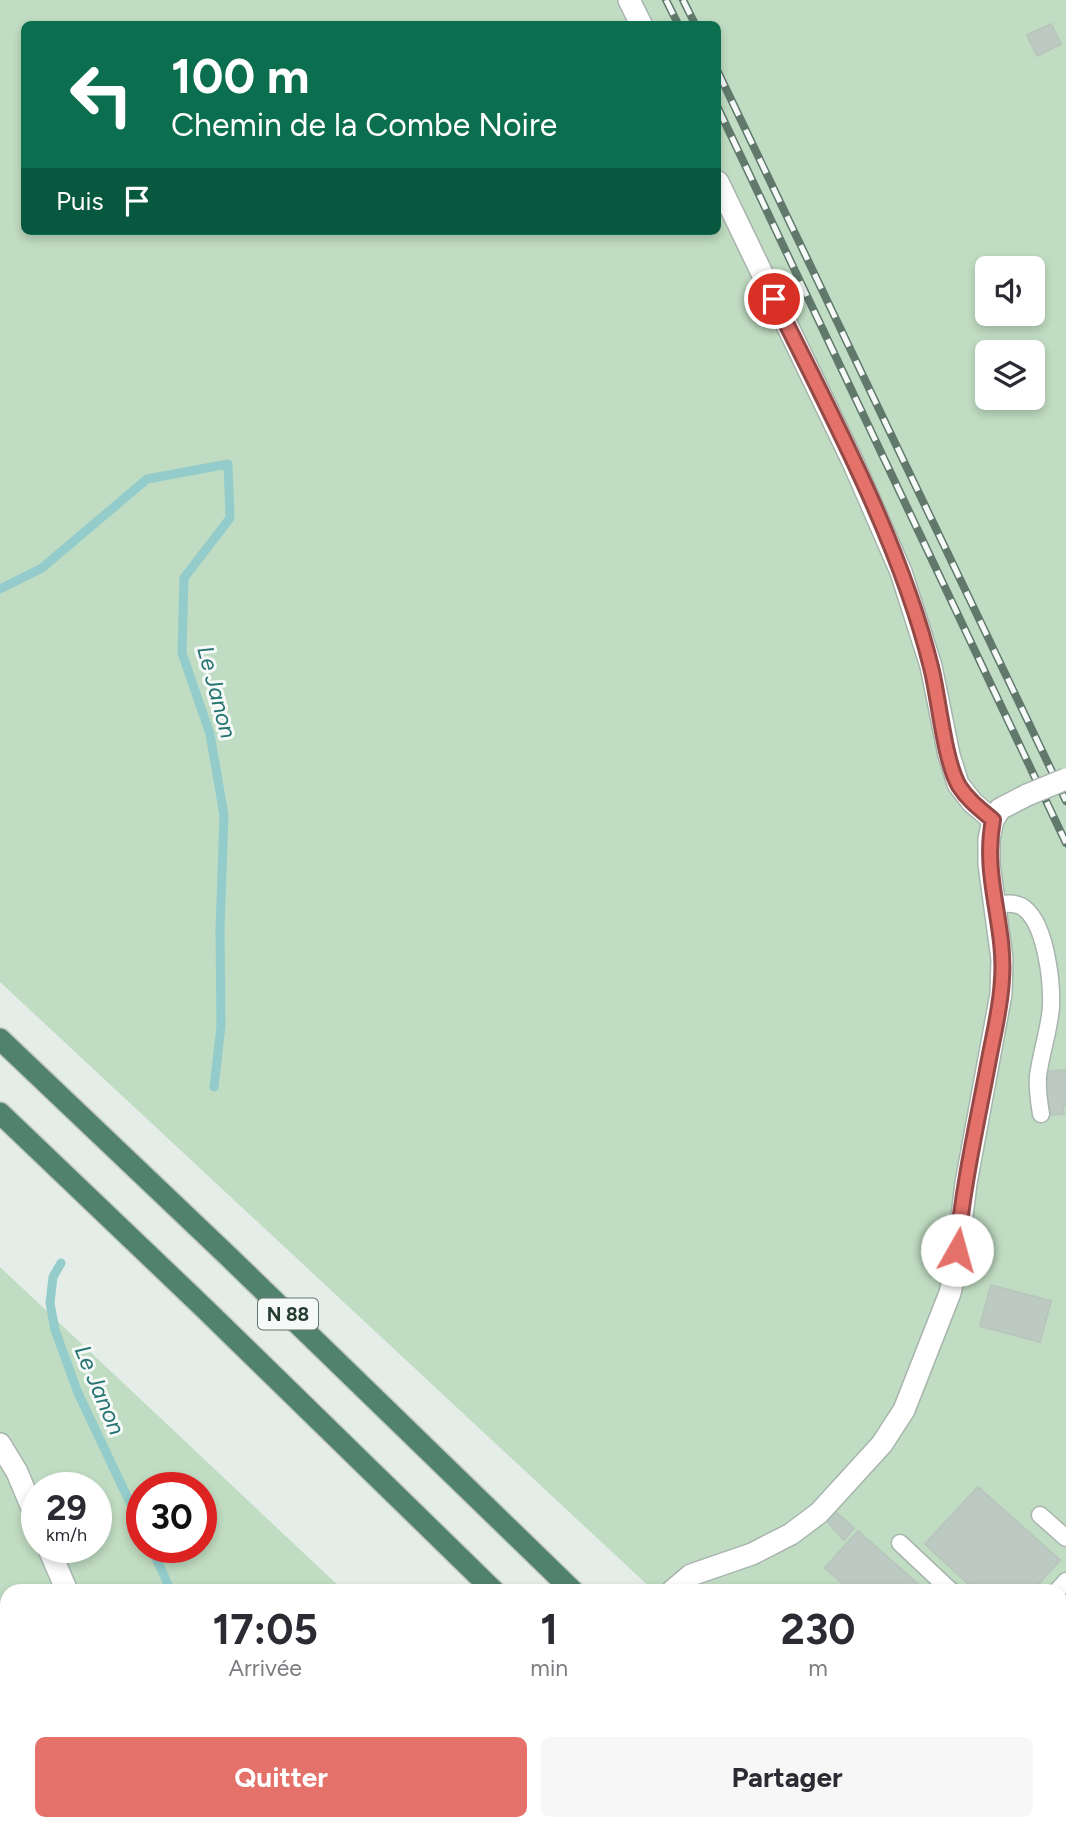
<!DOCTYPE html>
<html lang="fr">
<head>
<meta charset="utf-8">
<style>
	:root { --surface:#fff; --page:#f7f7f7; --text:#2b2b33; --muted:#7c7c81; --accent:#e5716b }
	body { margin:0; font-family:Figtree,sans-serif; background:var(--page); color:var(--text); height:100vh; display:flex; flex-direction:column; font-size:26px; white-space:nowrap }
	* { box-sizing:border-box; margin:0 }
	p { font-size:23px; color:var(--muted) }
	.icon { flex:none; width:38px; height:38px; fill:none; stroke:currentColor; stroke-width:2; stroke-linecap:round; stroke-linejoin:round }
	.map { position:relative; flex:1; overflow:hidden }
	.drawer { position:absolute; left:0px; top:1584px; width:1068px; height:247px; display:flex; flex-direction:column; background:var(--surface); border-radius:21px 21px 0 0; box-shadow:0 4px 10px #0003 }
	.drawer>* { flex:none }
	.banner { position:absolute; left:21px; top:21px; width:700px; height:214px; border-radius:10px; box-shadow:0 4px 10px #0003; background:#0b6e4f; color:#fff; overflow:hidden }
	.tools { position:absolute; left:975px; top:256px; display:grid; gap:14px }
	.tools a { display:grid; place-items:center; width:70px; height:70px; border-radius:10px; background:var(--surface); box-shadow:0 4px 10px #0003; font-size:35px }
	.speed { position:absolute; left:21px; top:1472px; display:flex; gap:14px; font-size:35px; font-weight:700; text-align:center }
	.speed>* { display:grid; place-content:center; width:91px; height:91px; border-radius:50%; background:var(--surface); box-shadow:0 4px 10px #0003; line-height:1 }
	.speed small { font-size:18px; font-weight:400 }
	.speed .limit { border:10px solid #d22; background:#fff; color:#111 }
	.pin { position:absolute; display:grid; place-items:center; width:60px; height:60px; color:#fff; margin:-30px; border:4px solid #fff; border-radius:50%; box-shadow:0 2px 7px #0007 }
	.me { position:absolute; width:77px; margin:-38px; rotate:7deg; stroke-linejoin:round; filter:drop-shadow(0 0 5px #0008) }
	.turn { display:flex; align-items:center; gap:24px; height:147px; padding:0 35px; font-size:32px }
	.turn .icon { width:91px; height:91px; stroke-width:2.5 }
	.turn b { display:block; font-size:49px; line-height:60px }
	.then { display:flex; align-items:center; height:66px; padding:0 35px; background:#0003; gap:14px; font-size:26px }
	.eta { display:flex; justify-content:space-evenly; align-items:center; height:119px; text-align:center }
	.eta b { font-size:42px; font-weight:700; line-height:49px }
	.cta { display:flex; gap:14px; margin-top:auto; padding:14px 35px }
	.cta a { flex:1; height:80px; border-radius:10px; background:var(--accent); color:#fff; font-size:28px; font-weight:700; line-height:80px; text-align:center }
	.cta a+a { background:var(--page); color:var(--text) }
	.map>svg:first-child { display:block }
	.green { fill:#c0dcc2; fill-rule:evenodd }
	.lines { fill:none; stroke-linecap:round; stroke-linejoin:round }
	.stream { stroke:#93ccca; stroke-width:9 }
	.building { fill:#bdcac3; stroke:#b8c6bd; stroke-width:2 }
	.service-casing { stroke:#a8b5ae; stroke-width:19 }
	.minor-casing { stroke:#a8b5ae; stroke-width:24 }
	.trunk-casing { stroke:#c2c9c6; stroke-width:24 }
	.service { stroke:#fff; stroke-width:16 }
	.minor { stroke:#fff; stroke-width:21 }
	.trunk { stroke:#51826d; stroke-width:21 }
	.rail-casing { stroke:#61786d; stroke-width:8 }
	.rail { stroke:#f5f9f7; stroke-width:5; stroke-dasharray:16; stroke-linecap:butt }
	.minor-bridge-casing { stroke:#a8b5ae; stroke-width:24; stroke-linecap:butt }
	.minor-bridge { stroke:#fff; stroke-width:21 }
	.route-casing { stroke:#954946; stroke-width:18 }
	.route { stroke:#e5716b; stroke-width:12 }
	.labels { text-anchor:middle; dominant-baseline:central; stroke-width:6; stroke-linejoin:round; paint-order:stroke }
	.shield { fill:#f5f9f7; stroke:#64756d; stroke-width:2 }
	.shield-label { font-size:19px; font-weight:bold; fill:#263d32 }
	.water-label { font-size:23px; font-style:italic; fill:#257471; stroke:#f5f9f7 }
</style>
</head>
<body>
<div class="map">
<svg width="1066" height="1830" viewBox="0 0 1066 1830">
	<rect width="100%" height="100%" fill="#e5ede8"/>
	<path class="green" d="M0 0H1066V1830H911L904 1824H1060V1591H654L0 982ZM24 24H718V231H24ZM987 268H1032V313H987ZM987 352H1032V397H987Z
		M0 1267 344 1591H7V1824H591L598 1830H0ZM37 1488H96V1547H37ZM142 1488H201V1547H142Z"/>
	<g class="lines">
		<path class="stream" d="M0 589 42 568 147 479 228 464 230 518 184 578 182 653 210 734 224 815 220 929 221 1026 214 1087
			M61 1263 53 1277 50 1303 55 1330 78 1393 142 1528
			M151 1547 171 1591
			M289 1824 293 1830"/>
	</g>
	<path class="building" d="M1051 24 1061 44 1037 56 1027 35Z
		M1066 1070V1106H1063L1064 1114 1049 1115 1044 1072Z
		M991 1285 1051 1301 1040 1342 980 1326Z
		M978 1487 1060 1560 1032 1591H976L925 1544Z
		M833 1510 854 1528 844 1540 824 1518Z
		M858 1531 926 1591H851L825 1568Z"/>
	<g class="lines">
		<g class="service-casing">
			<path id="service" d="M994 905C1003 904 1012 902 1021 906 1046 920 1052 982 1051 1007 1049 1031 1041 1053 1038 1076 1037 1089 1039 1102 1041 1114
				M1040 1515 1066 1538
				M900 1543 951 1591
				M1057 1591 1066 1581
				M1060 1681 1066 1684"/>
		</g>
		<g class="minor-casing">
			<path id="minor" d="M629 0 641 24
				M718 182 853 462 901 572 931 666 949 755 958 784 972 802 993 820
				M0 1444 17 1472 37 1520
				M48 1547 67 1591
				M672 1591 691 1575 752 1554 791 1534 819 1513 882 1444 904 1410 950 1293 956 1266 966 1183 1001 994 1002 959 989 864V839L993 820 1000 809 1027 795
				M0 1719 7 1726
				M1060 1783H1066
				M111 1824 118 1830
				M200 1824 203 1830
				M907 1830 911 1824"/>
		</g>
		<g class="trunk-casing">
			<path id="trunk" d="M0 1039 228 1256 573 1591
				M0 1113 204 1308 494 1591
				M732 1824 738 1830
				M812 1824 819 1830"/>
		</g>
		<use href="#service" class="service"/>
		<use href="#minor" class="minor"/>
		<use href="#trunk" class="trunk"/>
		<g class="rail-casing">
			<path id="rail" d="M666 0 678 24
				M683 0 695 24
				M718 72 1066 801
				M718 108 1066 843"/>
		</g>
		<use href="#rail" class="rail"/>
		<g class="minor-bridge-casing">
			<path id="minor-bridge" d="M1027 795 1066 779"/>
		</g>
		<use href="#minor-bridge" class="minor-bridge"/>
	</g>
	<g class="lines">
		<g class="route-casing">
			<path id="route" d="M774 299C831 414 900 542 931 667 939 698 944 760 959 786 968 800 980 809 993 820 982 877 1006 925 1002 979 1001 1004 995 1029 990 1054 978 1119 963 1184 957 1250"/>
		</g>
		<use href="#route" class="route"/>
	</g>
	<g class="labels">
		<rect class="shield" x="258" y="1298.5" width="60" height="31" rx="5"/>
		<g class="shield-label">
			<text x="288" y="1314">N 88</text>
		</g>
		<g class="water-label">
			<text transform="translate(217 692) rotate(75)">Le Janon</text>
			<text transform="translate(100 1390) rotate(67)">Le Janon</text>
		</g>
	</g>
</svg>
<div class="tools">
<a><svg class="icon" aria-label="sound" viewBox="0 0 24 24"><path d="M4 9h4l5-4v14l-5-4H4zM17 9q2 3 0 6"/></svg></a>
<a><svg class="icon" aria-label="layers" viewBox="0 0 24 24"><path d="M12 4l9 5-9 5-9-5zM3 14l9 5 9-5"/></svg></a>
</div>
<div class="speed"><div>29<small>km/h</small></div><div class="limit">30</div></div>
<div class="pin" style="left:774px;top:299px;background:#d93025"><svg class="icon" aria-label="arrive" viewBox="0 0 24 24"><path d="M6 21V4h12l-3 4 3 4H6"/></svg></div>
<svg class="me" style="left:957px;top:1250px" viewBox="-20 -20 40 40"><circle r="19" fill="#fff"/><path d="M0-13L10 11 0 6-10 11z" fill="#e5716b"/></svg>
<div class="banner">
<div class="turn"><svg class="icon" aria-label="left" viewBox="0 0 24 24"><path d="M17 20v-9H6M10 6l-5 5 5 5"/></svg><div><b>100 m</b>Chemin de la Combe Noire</div></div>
<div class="then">Puis<svg class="icon" aria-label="arrive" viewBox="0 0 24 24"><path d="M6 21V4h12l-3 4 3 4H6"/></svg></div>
</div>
<section class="drawer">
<div class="eta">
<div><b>17:05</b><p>Arrivée</p></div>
<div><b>1</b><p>min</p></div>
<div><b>230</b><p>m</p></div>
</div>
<div class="cta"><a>Quitter</a><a>Partager</a></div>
</section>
</div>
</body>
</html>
